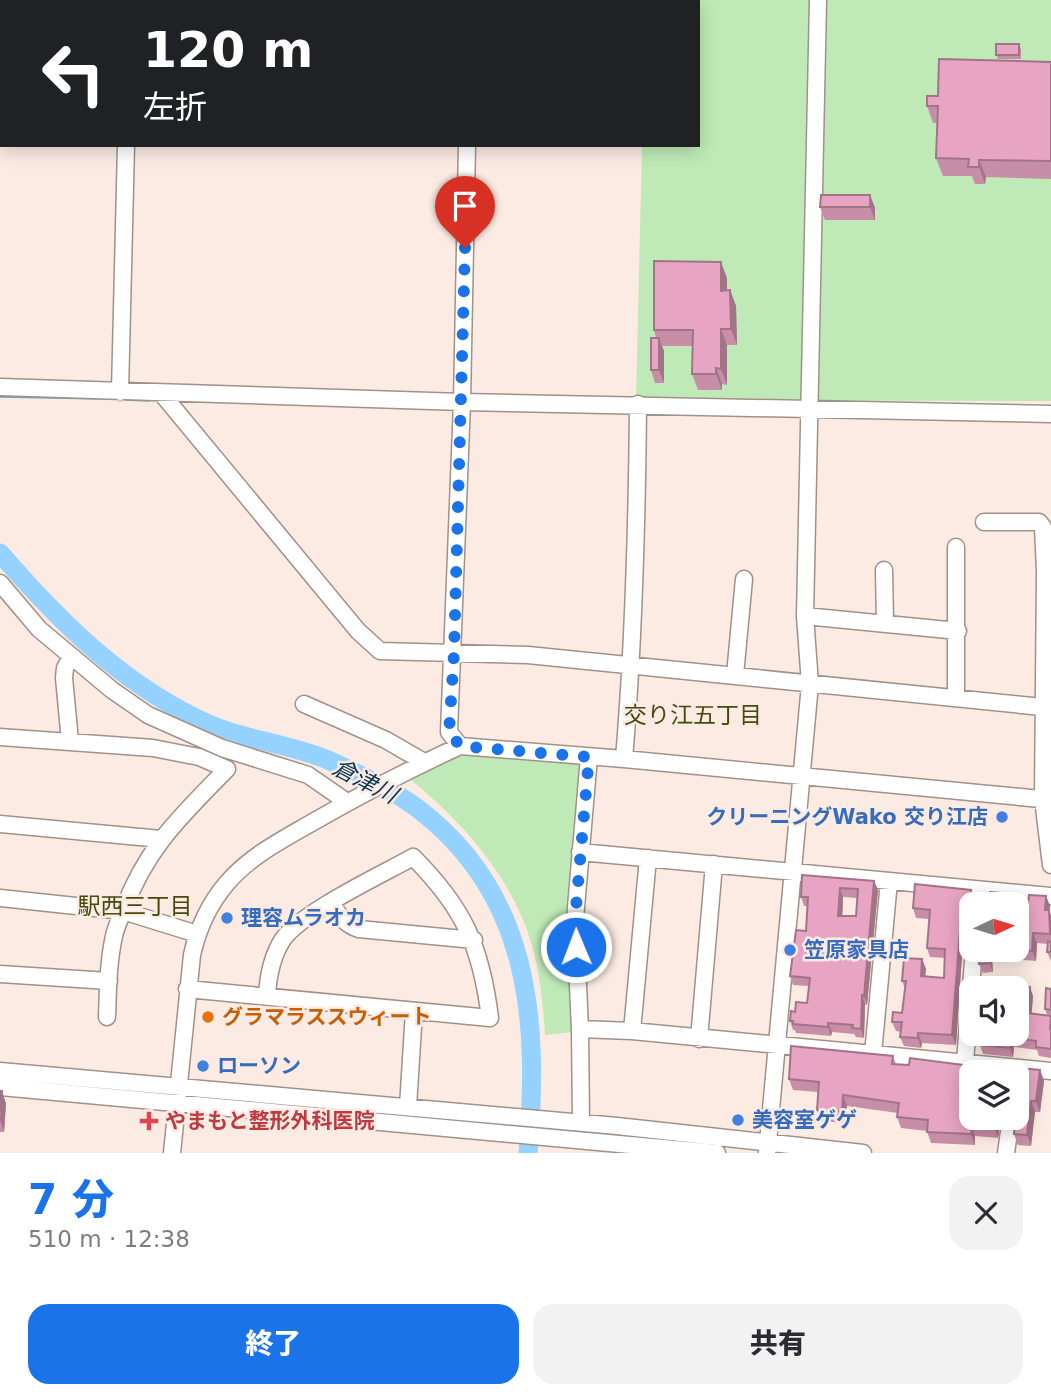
<!DOCTYPE html>
<html lang="ja">
<head>
<meta charset="utf-8">
<style>
	:root { --surface:#fff; --page:#f2f2f3; --text:#2b2b33; --muted:#7c7c81; --accent:#1a73e8 }
	body { margin:0; font-family:"DejaVu Sans","Noto Sans JP",sans-serif; background:var(--page); color:var(--text); height:100vh; display:flex; flex-direction:column; font-size:26px; white-space:nowrap }
	* { box-sizing:border-box; margin:0 }
	p { font-size:23px; color:var(--muted) }
	.icon { flex:none; width:38px; height:38px; fill:none; stroke:currentColor; stroke-width:2; stroke-linecap:round; stroke-linejoin:round }
	.map { position:relative; height:1153px; overflow:hidden }
	.panel { display:flex; flex-direction:column; background:var(--surface); flex:1 }
	.panel>* { flex:none }
	.top-card { position:absolute; left:0px; top:0px; width:700px; height:147px; box-shadow:0 4px 18px #0003; background:#202124; color:#fff; overflow:hidden }
	.needle { width:46px; rotate:86deg }
	.controls { position:absolute; left:959px; top:892px; display:grid; gap:14px }
	.controls a { display:grid; place-items:center; width:70px; height:70px; border-radius:14px; background:var(--surface); box-shadow:0 4px 18px #0003; font-size:35px }
	.pin { position:absolute; display:grid; place-items:center; width:60px; height:60px; color:#fff; margin:-72px -30px; border-radius:50% 50% 50% 0; rotate:-45deg; box-shadow:0 0 7px #0007 }
	.pin .icon { rotate:45deg }
	.me { position:absolute; width:77px; margin:-38px; rotate:359deg; stroke-linejoin:round; filter:drop-shadow(0 0 5px #0008) }
	.turn { display:flex; align-items:center; gap:24px; height:147px; padding:0 28px; font-size:32px }
	.turn .icon { width:91px; height:91px; stroke-width:2.5 }
	.turn b { display:block; font-size:49px; line-height:60px }
	.round { display:grid; place-items:center; flex:none; width:74px; height:74px; border-radius:21px; background:var(--page) }
	.summary { display:flex; align-items:center; justify-content:space-between; height:119px; padding:0 28px }
	h1 { font-size:42px; font-weight:800; line-height:52px; color:var(--accent) }
	.primary-button { display:flex; gap:14px; margin-top:auto; padding:14px 28px }
	.primary-button a { flex:1; height:80px; border-radius:21px; background:var(--accent); color:#fff; font-size:28px; font-weight:800; line-height:80px; text-align:center }
	.primary-button a+a { background:var(--page); color:var(--text) }
	.map>svg:first-child { display:block }
	.green { fill:#bfeab7 }
	.lines { fill:none; stroke-linecap:round; stroke-linejoin:round }
	.stream { stroke:#77a0be; stroke-width:3.5 }
	.river { stroke:#95d2ff; stroke-width:19 }
	.minor-casing { stroke:#a09189; stroke-width:19 }
	.minor { stroke:#fff; stroke-width:16 }
	.wall { fill:#c88ea8; fill-rule:evenodd }
	.shaded-wall { fill:#a27488 }
	.building { fill:#e8a5c3; stroke:#a27488; stroke-width:2; fill-rule:evenodd }
	.route { stroke:#1a73e8; stroke-width:12; stroke-dasharray:0 21.6 }
	.shop-dot { fill:#3f7fe0; stroke:#fcebe3; stroke-width:2.5 }
	.food-dot { fill:#e8710a; stroke:#fcebe3; stroke-width:2.5 }
	.health-dot { fill:#e0444e; stroke:#fcebe3; stroke-width:2.5 }
	.labels { text-anchor:middle; dominant-baseline:central; stroke-width:5; stroke-linejoin:round; paint-order:stroke }
	.shop-label { font-size:21px; font-weight:bold; fill:#366cbe; stroke:#fcebe3; text-anchor:start }
	.food-label { font-size:21px; font-weight:bold; fill:#c56008; stroke:#fcebe3; text-anchor:start }
	.health-label { font-size:21px; font-weight:bold; fill:#be3a42; stroke:#fcebe3; text-anchor:start }
	.neighbourhood-label { font-size:23px; fill:#454b0f; stroke:#fcebe3 }
	.water-label { font-size:23px; font-style:italic; fill:#053754; stroke:#fcebe3 }
</style>
</head>
<body>
<div class="map">
<svg width="1051" height="1153" viewBox="0 0 1051 1153">
	<rect width="100%" height="100%" fill="#fcebe3"/>
	<path class="green" d="M645 0H1051V401L636 400 642 145H698V2Z
		M463 750 584 761 575 1032 545 1035C543 1002 539 964 528 933 506 870 458 817 407 777Z"/>
	<g class="lines">
		<path class="stream" d="M0 396 106 398
			M126 399 149 400"/>
		<path class="river" d="M14 2V0
			M0 30 2 26
			M0 553C58 620 121 683 202 721 242 740 288 743 328 760 355 772 394 791 417 808 531 894 539 1021 528 1153"/>
		<g class="minor-casing">
			<path id="minor" d="M129 2V0
				M471 2V0
				M467 145 462 402 449 732 460 746 624 759 1051 800
				M0 387 462 402 1051 414
				M120 392 126 145
				M162 394 358 631 380 651 528 655 1042 707
				M984 522H1039L1043 527 1045 572
				M884 570 885 623
				M1051 572H1045L1043 799 1051 865
				M0 583 39 629 112 690 148 715 222 748 308 775 347 802
				M805 616 958 631
				M735 675 744 579
				M956 697V547
				M304 704 386 740 424 762
				M0 737 153 748 199 757 227 769C181 816 146 848 123 911 120 919 116 927 114 936 108 963 108 990 107 1017
				M70 741 64 678 65 668 71 657
				M624 759C634 640 637 523 638 404
				M0 824 161 839
				M580 852 1051 896
				M0 898 123 911 197 934
				M331 903C339 915 345 925 359 929L474 940
				M0 974 109 981
				M187 989 490 1018C481 946 464 908 413 857 381 875 302 912 283 939 272 956 268 976 267 996
				M580 1029 632 1031 1051 1071
				M632 1031 648 858
				M699 1039 714 864
				M873 1054 889 881
				M965 1061 974 950
				M0 1071 617 1126 863 1153
				M0 1087 717 1153
				M408 1107 414 1011
				M581 1123 580 1029 575 919 589 757
				M172 1153 192 955C198 928 209 904 227 883 250 856 282 840 313 822 362 794 410 769 460 746
				M767 1153 810 684 805 616 818 0
				M1006 1153 1011 1118"/>
		</g>
		<use href="#minor" class="minor"/>
	</g>
	<path class="wall" d="M1019 44 1021 49V59H998L996 55Z
		M1051 62V179L986 177 985 184H975L972 176H943L936 158 937 123H933L927 106 938 96Z
		M870 195 875 208V220H825L820 207Z
		M727 278V290H730L736 306 737 345H727V385L722 384V390H698L692 374V346H662L664 351V383H655L651 370 656 338 654 330Z
		M874 881 878 890 867 1005 865 1004 864 1038 856 1037 854 1034 832 1032 831 1036 796 1033 795 1030H793L790 1021 795 1012 807 1003 809 986 793 985 790 976 806 931 807 906H804L801 897ZM843 897 857 898 856 916H842Z
		M1046 896 1050 906 1049 911 1051 916V961L1047 952 1048 944 1037 943 1036 961 992 957 989 950H1017L1027 912Z
		M975 899 971 905V940H963L956 1045 922 1043 921 1048 904 1046 900 1037 901 1032 896 1031 892 1022 902 1013 905 989 902 981 922 959 926 969 925 977 944 978 945 958 930 957 927 948 929 919 916 918 913 908Z
		M992 959 993 972 983 973 979 964Z
		M1051 989V1058L1039 1056 1037 1050 1014 1047 1013 1057 983 1054 980 1045 981 1040 979 1034H1017L1033 996 1031 1014 1047 1015 1045 1009Z
		M791 1046 893 1056 896 1064 909 1065 910 1058 987 1068V1065L1040 1070 1044 1081 1040 1112H1035L1031 1146 1018 1145 1014 1134 1015 1118H1017V1073H971V1118H1001L998 1138 975 1136V1145L931 1143 927 1131 901 1128 897 1117 898 1113 847 1106 845 1123 821 1121 817 1110 818 1092 793 1090 789 1079Z
		M0 1091H2L6 1104 4 1132H0Z"/>
	<path class="shaded-wall" d="M979 160 986 177 985 184 979 167Z
		M870 195 875 208V220L870 207Z
		M721 262 727 278V307L721 291Z
		M730 290 736 306 737 345 731 329Z
		M721 329 727 345V385L721 369Z
		M659 338 664 351V383L659 370Z
		M716 368 722 384V390L716 374Z
		M874 881 878 890 867 1005 864 996Z
		M840 888 843 897 842 925 838 916Z
		M971 890 975 899V905H971V937L969 930Z
		M1012 894 1015 903V905H1011Z
		M1046 896 1050 906 1049 911 1051 916V936L1045 910Z
		M960 930 963 940 956 1045 952 1035Z
		M1033 933 1037 943 1036 961 1032 951Z
		M989 950 992 959 993 972 990 963Z
		M922 959 926 969 924 986 921 976Z
		M1030 987 1033 996 1031 1022 1027 1013Z
		M862 995 865 1004 864 1038 861 1029Z
		M828 1023 832 1032 831 1036 828 1027Z
		M918 1033 922 1043 921 1048 918 1038Z
		M1011 1038 1014 1047 1013 1057 1010 1048Z
		M1040 1070 1044 1081 1040 1112 1036 1101Z
		M2 1091 6 1104 4 1132 0 1120Z
		M843 1095 847 1106 845 1123 842 1112Z
		M1031 1101 1035 1112 1031 1146 1027 1135Z
		M995 1118H1001L998 1138 994 1127Z
		M972 1126 975 1136V1145L971 1134Z"/>
	<path class="building" d="M996 44H1019V55H996Z
		M939 59 1051 62V161L979 160V167H968L969 159 936 158 938 106H927V96H938Z
		M821 195H870V207H820Z
		M654 261 721 262V291L730 290 731 329H721V369L716 368V374H692L693 330H654Z
		M651 338H659V370H651Z
		M802 875 874 881 864 996 862 995 861 1029 852 1028 853 1025 828 1023V1027L793 1024V1021H790L791 1011 795 1012 796 1002 807 1003 810 978 790 976 796 930 806 931 808 897H801ZM840 888 858 889 856 916H838Z
		M915 884 971 890 969 930H960L952 1035 918 1033V1038L900 1037 902 1022H892L893 1012 902 1013 906 981H902L904 958 922 959 921 976 944 978 945 949 927 948 930 910 913 908Z
		M990 892 1012 894 1011 905H989Z
		M1029 895 1046 896 1045 910H1049L1050 934 1033 933 1032 951 1017 950V911L1027 912Z
		M1048 941 1051 942V952H1047Z
		M989 950 990 963 979 964 981 951Z
		M990 984 1030 987 1027 1013 1051 1016 1050 1029H1051V1049L1036 1047V1041L1011 1038 1010 1048 980 1045 982 1034H1017V989H990Z
		M1046 988 1051 989V1010L1045 1009Z
		M791 1046 893 1056 892 1064 909 1065 910 1058 987 1068V1065L1040 1070 1036 1101H1031L1027 1135 1014 1134 1015 1118H1017V1073H971V1118H995L994 1127 972 1126 971 1134 927 1132 928 1120 897 1117 899 1103 843 1095 842 1112 817 1110 819 1082 789 1079Z
		M0 1091H2L0 1112Z"/>
	<g class="lines">
		<path class="route" d="M465 248 454 653 449 732 460 746 589 757 575 919 576 947"/>
	</g>
	<g class="shop-dot">
		<circle cx="1002" cy="817" r="7"/>
		<circle cx="227" cy="918" r="7"/>
		<circle cx="790" cy="950" r="7"/>
		<circle cx="203" cy="1066" r="7"/>
		<circle cx="738" cy="1120" r="7"/>
	</g>
	<circle class="food-dot" cx="208" cy="1017" r="7"/>
	<path class="health-dot" d="M145.5 1110.5h7v7h7v7h-7v7h-7v-7h-7v-7h7z"/>
	<g class="labels">
		<g class="shop-label">
			<text x="988" y="817" text-anchor="end">クリーニングWako 交り江店</text>
			<text x="241" y="918">理容ムラオカ</text>
			<text x="804" y="950">笠原家具店</text>
			<text x="217" y="1066">ローソン</text>
			<text x="752" y="1120">美容室ゲゲ</text>
		</g>
		<g class="food-label">
			<text x="222" y="1017">グラマラススウィート</text>
		</g>
		<g class="health-label">
			<text x="165" y="1121">やまもと整形外科医院</text>
		</g>
		<g class="neighbourhood-label">
			<text x="693" y="715">交り江五丁目</text>
			<text x="135" y="906">駅西三丁目</text>
		</g>
		<g class="water-label">
			<text transform="translate(365 781) rotate(27)">倉津川</text>
		</g>
	</g>
</svg>
<div class="controls">
<a><svg class="needle" viewBox="-14 -14 28 28"><path d="M0-13l5 13h-10z" fill="#e53935"/><path d="M0 13l5-13h-10z" fill="#7c7c81"/></svg></a>
<a><svg class="icon" aria-label="sound" viewBox="0 0 24 24"><path d="M4 9h4l5-4v14l-5-4H4zM17 9q2 3 0 6"/></svg></a>
<a><svg class="icon" aria-label="layers" viewBox="0 0 24 24"><path d="M12 4l9 5-9 5-9-5zM3 14l9 5 9-5"/></svg></a>
</div>
<div class="pin" style="left:465px;top:248px;background:#d93025"><svg class="icon" aria-label="arrive" viewBox="0 0 24 24"><path d="M6 21V4h12l-3 4 3 4H6"/></svg></div>
<svg class="me" style="left:576px;top:947px" viewBox="-20 -20 40 40"><circle r="17" fill="#1a73e8" stroke="#fff" stroke-width="3"/><path d="M0-11L8 9 0 5-8 9z" fill="#fff"/></svg>
<div class="top-card">
<div class="turn"><svg class="icon" aria-label="left" viewBox="0 0 24 24"><path d="M17 20v-9H6M10 6l-5 5 5 5"/></svg><div><b>120 m</b>左折</div></div>
</div>
</div>
<section class="panel">
<div class="summary"><div><h1>7 分</h1><p>510 m · 12:38</p></div><a class="round"><svg class="icon" aria-label="close" viewBox="0 0 24 24"><path d="M6 6l12 12M18 6L6 18"/></svg></a></div>
<div class="primary-button"><a>終了</a><a>共有</a></div>
</section>
</body>
</html>
